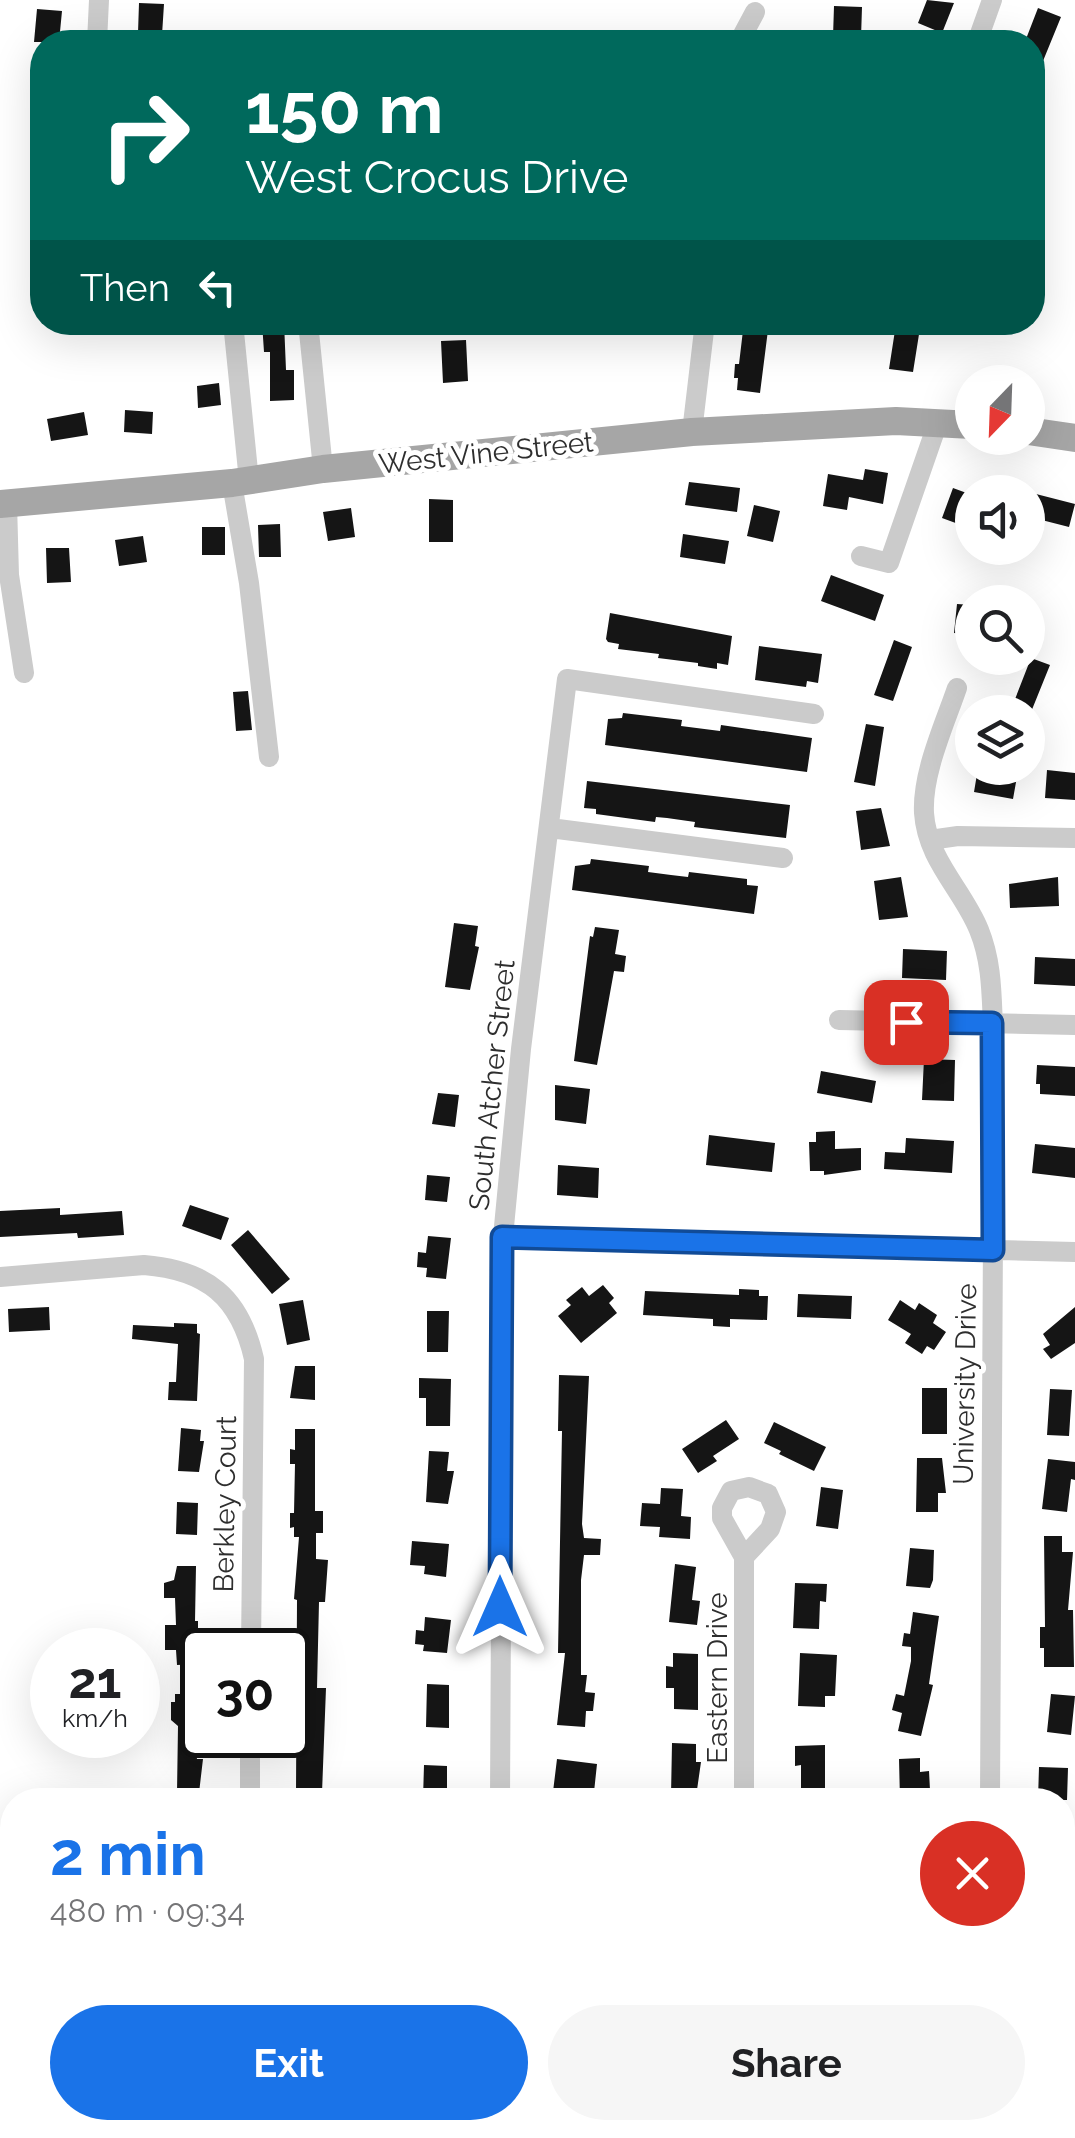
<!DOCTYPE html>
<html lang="en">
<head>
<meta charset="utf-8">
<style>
	:root { --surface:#fff; --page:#f6f6f6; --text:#202124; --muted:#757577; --accent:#1a73e8 }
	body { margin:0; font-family:Raleway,sans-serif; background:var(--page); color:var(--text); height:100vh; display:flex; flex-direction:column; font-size:38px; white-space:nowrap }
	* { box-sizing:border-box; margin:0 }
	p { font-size:32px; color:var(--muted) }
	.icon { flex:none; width:55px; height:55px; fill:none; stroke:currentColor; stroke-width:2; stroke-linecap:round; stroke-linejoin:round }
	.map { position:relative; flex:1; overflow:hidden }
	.side { position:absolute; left:0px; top:1788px; width:1075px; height:352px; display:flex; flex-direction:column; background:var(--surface); border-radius:40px 40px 0 0; box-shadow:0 10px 40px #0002 }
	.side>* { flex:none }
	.hud { position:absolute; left:30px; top:30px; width:1015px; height:305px; border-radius:40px; box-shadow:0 10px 40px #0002; background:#00695c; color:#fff; overflow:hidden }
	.needle { width:65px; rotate:203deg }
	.buttons { position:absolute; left:955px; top:365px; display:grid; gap:20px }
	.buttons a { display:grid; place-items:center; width:90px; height:90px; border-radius:50%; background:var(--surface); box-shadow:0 10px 40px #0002; font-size:50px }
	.speed { position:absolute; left:30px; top:1628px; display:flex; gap:20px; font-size:50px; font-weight:700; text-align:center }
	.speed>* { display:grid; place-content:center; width:130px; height:130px; border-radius:50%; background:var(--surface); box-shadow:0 10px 40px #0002; line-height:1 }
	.speed small { font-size:25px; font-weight:400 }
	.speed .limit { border:5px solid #111; border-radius:15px; background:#fff; color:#111 }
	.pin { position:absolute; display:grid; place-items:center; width:85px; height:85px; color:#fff; margin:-42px; border-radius:20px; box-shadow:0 5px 15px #0006 }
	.me { position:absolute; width:110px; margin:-55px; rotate:0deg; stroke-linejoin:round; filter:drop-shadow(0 0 8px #0008) }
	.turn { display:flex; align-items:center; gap:35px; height:210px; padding:0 50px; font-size:45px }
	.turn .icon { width:130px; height:130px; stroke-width:2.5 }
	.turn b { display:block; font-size:70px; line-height:85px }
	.then { display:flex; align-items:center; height:95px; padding:0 50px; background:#0003; gap:20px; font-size:38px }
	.round { display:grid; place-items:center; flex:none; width:105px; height:105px; border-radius:52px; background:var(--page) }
	.headline { display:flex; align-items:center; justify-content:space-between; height:170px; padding:0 50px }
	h1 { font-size:60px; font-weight:700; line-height:75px; color:var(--accent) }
	.action { display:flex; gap:20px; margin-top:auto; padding:20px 50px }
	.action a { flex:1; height:115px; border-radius:60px; background:var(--accent); color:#fff; font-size:40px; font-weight:700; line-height:115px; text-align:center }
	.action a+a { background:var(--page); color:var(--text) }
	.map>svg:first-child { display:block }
	.building { fill:#151515 }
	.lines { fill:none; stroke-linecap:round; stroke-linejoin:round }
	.minor { stroke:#cbcbcb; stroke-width:20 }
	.major { stroke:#a6a6a6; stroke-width:28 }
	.route-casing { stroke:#114b97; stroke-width:25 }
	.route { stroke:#1a73e8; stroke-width:18 }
	.labels { text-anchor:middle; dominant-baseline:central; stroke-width:10; stroke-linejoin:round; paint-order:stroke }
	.street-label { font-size:28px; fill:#2e2e2e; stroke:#fff }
</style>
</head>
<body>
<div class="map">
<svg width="1075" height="2138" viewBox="0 0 1075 2138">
	<rect width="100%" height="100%" fill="#fff"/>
	<path class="building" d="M927 0 954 3 942 33 918 23Z
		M139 3 164 4 162 35 138 33Z
		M834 6 862 7 861 38 833 37Z
		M1038 8 1061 17 1034 83 1032 41 1026 39Z
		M37 9 62 11 59 42H34Z
		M262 322H284L286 370H294V400L270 401V352H264Z
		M744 322H769L760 393 737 390 738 378H734L735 364H739Z
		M896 324 920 328 913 372 889 369Z
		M466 340 468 381 443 383 441 341Z
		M219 383 221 405 198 408 197 386Z
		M125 410 153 412 152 434 124 432Z
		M84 412 88 435 51 441 47 419Z
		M865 469 888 473 883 504 849 497 847 510 823 506 828 474 863 480Z
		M689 482 740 488 737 512 685 505Z
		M953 488 972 495V529L942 518Z
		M1036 494 1075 504 1069 527 1030 517Z
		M429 499 453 500V542H429Z
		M754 505 780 511 773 542 747 536Z
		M351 508 355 537 328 541 323 512Z
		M280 524 281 557H259L258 525Z
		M202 527H225V555H202Z
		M683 534 729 541 725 564 680 557Z
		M143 536 147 562 119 566 115 540Z
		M46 548H69L71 582 47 583Z
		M831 575 884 595 875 621 821 601Z
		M957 604 972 605V635L954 633Z
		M610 613 732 636 728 665 717 663V669L698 666V663L658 658 659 654 618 649 619 644 608 642 606 639Z
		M894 640 912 647 893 701 874 695Z
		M759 646 822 654 818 683 807 681 806 687 755 680Z
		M1031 658 1050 665 1031 712H1010Z
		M248 691 252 730 236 731 233 692Z
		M623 713 682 720 681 726 720 731 721 725 812 738 807 772 605 745 608 719 622 718Z
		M866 724 884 727 875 786 854 782Z
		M978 768 1018 771 1013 799 974 792Z
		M1047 770 1075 773V800L1045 798Z
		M587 781 790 805 786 838 702 828 694 827 695 822 667 818 656 817 655 822 596 814V809L584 808Z
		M881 808 890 846 861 850 856 811Z
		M591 859 649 866 648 872 671 875 688 877 689 872 747 879V885L758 886 754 914 572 890 575 866 590 864Z
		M901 877 908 917 879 920 874 881Z
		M1058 877 1059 906 1010 908 1009 884Z
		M454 923 478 926 475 946 479 947 470 990 445 987Z
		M595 927 619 930 615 954 626 956 624 972 614 971 597 1065 574 1061 590 936 593 937Z
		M903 949 947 951 946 980 902 978Z
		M1035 957 1075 959V986L1034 984Z
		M924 1059 955 1060 954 1101 922 1100Z
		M1037 1065 1075 1067V1096L1040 1094V1084H1036Z
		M821 1071 876 1081 872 1103 817 1093Z
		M555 1085 590 1089 586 1124 555 1120Z
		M438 1093 459 1095 455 1127 432 1124Z
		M835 1131V1149L861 1148V1170L824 1175V1171H810L809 1142H816V1132Z
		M709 1135 775 1143 772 1172 706 1165Z
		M906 1138 954 1141 952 1173 884 1169 885 1152 905 1153Z
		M1035 1144 1075 1148V1178L1032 1173Z
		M558 1165 599 1168 598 1198 557 1195Z
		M427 1175 450 1177 447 1202 425 1200Z
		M190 1205 229 1218 221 1240 182 1226Z
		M60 1208V1215L122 1211 124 1235 78 1238 77 1233 0 1237V1211Z
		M248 1230 290 1279 272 1294 231 1245Z
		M428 1236 451 1238 446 1279 426 1277 427 1268 417 1267 418 1252 426 1253Z
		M603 1285 614 1298 609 1303 617 1313 581 1343 558 1316 571 1305 566 1300 582 1287 589 1296Z
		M739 1289 759 1290V1296H768L767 1320 730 1319V1327L713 1326V1319L643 1315 645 1291 739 1295Z
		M798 1294 852 1296 851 1319 797 1317Z
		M303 1300 310 1340 287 1345 279 1304Z
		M900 1300 915 1310 919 1303 937 1315 933 1323 946 1332 934 1350 927 1346 922 1354 905 1343 911 1334 888 1320Z
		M49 1307 50 1330 9 1332 8 1309Z
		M1075 1307V1343L1051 1359 1043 1349 1050 1345 1043 1334Z
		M427 1311H449L448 1352H427Z
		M174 1323 197 1324V1333L200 1334 197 1401 168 1400 169 1382H176L178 1344 132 1339 133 1325 174 1327Z
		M295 1366H315V1400L290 1398Z
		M559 1375 589 1376 582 1524 584 1538 601 1539 600 1555H584L581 1580V1675H587L585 1692 595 1693 593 1711H586L585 1727 557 1725 565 1653H558L562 1431H558Z
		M419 1378 451 1379 450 1426H426V1398H419Z
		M922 1388H947V1434H922Z
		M1050 1389 1072 1390 1069 1436 1047 1435Z
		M726 1420 739 1439 713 1456 717 1461 698 1473 682 1449Z
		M774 1422 826 1447 814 1471 779 1454 781 1451 764 1443Z
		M181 1428 201 1430 200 1441H204L199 1472 178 1471Z
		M295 1429H315V1511H323V1533H316V1559L328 1560 325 1602H319L317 1688H326L322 1793H296L297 1600 294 1599 299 1537H294V1527L290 1528V1513H294L295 1464H290V1449L295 1450Z
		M429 1451 449 1452 447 1471H454L448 1504 426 1502Z
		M917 1458H942L946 1493H938V1512H916Z
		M1048 1459 1075 1462V1480L1071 1479 1067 1512 1042 1509Z
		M821 1487 843 1490 838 1529 816 1526Z
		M661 1488 683 1489 681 1516 691 1517 690 1539 659 1537 660 1527 640 1526 642 1503 660 1504Z
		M177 1502 198 1503 197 1535 176 1534Z
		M1044 1536H1062V1552H1073L1068 1610H1073L1074 1667H1044V1648H1040V1627H1045Z
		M412 1541 449 1544 446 1577 424 1574 425 1566 410 1565Z
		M910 1548 934 1550 933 1580 930 1588 906 1586Z
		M675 1564 696 1567 692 1600 700 1601 697 1625 669 1622Z
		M177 1566H196L195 1621H198V1632L203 1631 204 1645 198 1646 199 1664 177 1665 176 1650H165V1625H176L175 1598H164V1583L174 1580Z
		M795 1583 827 1584 826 1602 820 1601 819 1629 793 1628Z
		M913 1612 939 1616 929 1684 933 1685 921 1736 898 1731 902 1713 892 1710 896 1694 904 1696 911 1661V1647L902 1646 904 1633 910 1634Z
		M425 1617 451 1620 447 1653 423 1651 424 1645 415 1644 416 1630 424 1631Z
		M673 1653 698 1654V1710L674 1709V1688H666V1666L673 1667Z
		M800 1653 837 1655 835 1696H825V1707L798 1706Z
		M427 1684 449 1685V1728L426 1727Z
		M175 1694H196L195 1748 197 1759H203L199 1793H177L178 1726 171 1720V1702H175Z
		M1051 1694 1075 1696 1071 1735 1047 1732Z
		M672 1743 696 1744V1762H701L696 1797 671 1796Z
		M825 1745V1800H801V1765L795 1766V1746Z
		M920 1758V1772L929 1771 930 1790H926V1800H900L899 1759Z
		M557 1759 597 1764 594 1792 582 1791 581 1800H552Z
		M424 1765 447 1766V1800L423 1799Z
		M1039 1767 1068 1768 1067 1800H1038Z"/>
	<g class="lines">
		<path class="minor" d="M97 42 99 0
			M739 42 755 12
			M977 42 992 0
			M233 322 249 481
			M308 322 323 469
			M692 432 705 322
			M232 483 249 583 269 757
			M7 503 9 575 24 673
			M861 556 889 563 938 422
			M957 688C944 726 922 773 924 813 927 860 963 890 979 930 994 967 991 1004 994 1043L990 1800
			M550 828 783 858
			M930 840 958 836 1075 838
			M839 1020 1075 1025
			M503 1237 1075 1252
			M0 1277 144 1265C207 1270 240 1297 254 1359L251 1650
			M744 1557 770 1529 776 1512 768 1494 749 1487 731 1491 722 1508V1518L744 1557V1800
			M250 1735V1800
			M500 1800 503 1237 521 1049 567 679 814 714
			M1062 1946 1075 1947
			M249 2128V2138
			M526 2128V2138
			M990 2128V2138
			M497 2138V2128"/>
		<path class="major" d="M1028 431 1075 438
			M0 504 232 483 323 469 692 432 896 421 972 425"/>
	</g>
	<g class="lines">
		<g class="route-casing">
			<path id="route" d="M500 1607 502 1237 993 1250 992 1023 906 1022"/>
		</g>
		<use href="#route" class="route"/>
	</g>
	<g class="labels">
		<g class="street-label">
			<text transform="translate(486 453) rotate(-6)">West Vine Street</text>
			<text transform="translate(492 1085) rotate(-84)">South Atcher Street</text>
			<text transform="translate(965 1384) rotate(-89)">University Drive</text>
			<text transform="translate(225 1504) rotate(-89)">Berkley Court</text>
			<text transform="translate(717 1678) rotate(-90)">Eastern Drive</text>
		</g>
	</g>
</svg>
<div class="buttons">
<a><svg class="needle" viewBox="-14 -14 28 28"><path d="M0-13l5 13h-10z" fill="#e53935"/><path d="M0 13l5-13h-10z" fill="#757577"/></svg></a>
<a><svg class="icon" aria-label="sound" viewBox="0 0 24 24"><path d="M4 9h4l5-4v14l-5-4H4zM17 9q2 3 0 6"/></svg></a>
<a><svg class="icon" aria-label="search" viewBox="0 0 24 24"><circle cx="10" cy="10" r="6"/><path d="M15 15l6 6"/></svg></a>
<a><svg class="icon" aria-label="layers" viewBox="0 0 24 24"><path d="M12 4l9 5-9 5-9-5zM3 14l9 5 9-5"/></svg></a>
</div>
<div class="speed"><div>21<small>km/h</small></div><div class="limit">30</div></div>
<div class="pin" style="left:906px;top:1022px;background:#d93025"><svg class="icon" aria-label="arrive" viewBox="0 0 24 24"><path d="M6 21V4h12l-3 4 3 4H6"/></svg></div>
<svg class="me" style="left:500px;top:1607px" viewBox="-20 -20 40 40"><path d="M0-17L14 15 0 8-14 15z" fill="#1a73e8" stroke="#fff" stroke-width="4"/></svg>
<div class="hud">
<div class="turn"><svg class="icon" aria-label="right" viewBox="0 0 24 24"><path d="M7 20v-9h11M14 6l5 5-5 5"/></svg><div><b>150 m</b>West Crocus Drive</div></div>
<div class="then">Then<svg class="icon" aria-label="left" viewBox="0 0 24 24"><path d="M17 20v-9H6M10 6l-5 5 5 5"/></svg></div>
</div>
<section class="side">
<div class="headline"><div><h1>2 min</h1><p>480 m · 09:34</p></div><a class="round" style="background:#d93025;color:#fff"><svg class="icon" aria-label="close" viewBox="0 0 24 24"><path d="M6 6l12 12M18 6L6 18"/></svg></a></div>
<div class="action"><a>Exit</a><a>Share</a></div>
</section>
</div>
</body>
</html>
